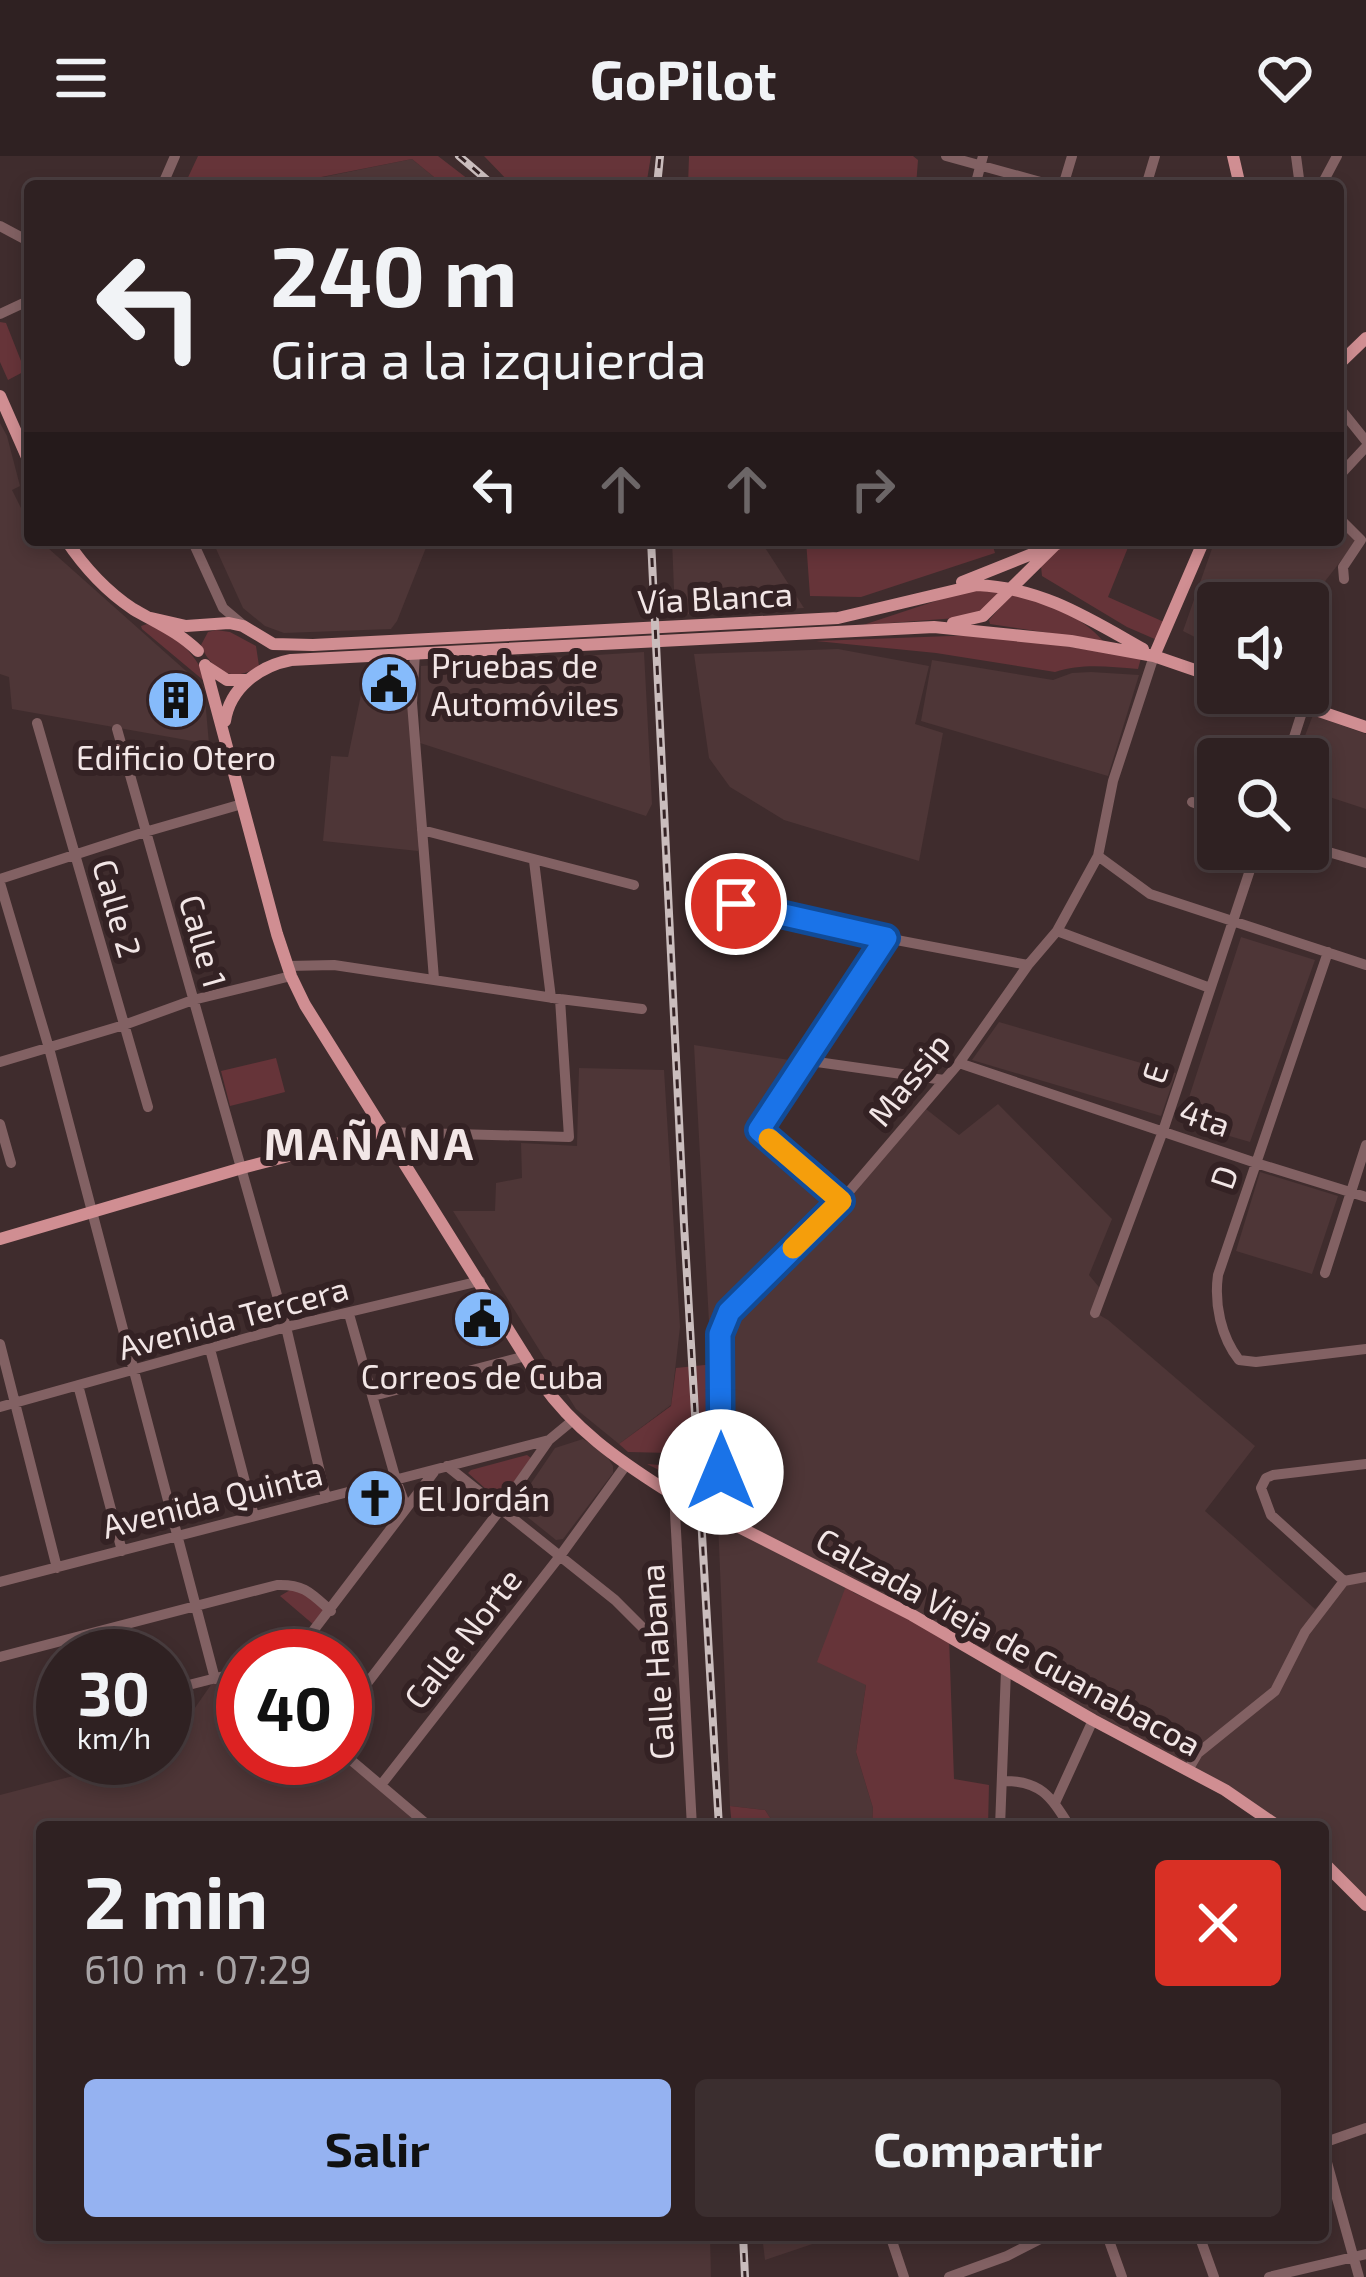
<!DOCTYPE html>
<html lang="es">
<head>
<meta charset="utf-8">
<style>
	:root { --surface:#2f2122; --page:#3b2e2f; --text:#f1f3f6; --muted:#a7a3a5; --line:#4a3e40; --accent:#95b2f1 }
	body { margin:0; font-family:"Exo 2",sans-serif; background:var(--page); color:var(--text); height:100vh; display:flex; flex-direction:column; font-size:45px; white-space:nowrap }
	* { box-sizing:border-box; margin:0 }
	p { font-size:39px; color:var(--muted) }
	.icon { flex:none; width:66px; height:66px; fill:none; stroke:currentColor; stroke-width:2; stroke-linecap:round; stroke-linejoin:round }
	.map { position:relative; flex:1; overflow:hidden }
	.drawer { position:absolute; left:36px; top:1665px; width:1293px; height:420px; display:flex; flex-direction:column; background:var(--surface); border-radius:12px; box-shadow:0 6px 18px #0003,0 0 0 3px var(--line) }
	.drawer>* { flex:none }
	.hud { position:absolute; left:24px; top:24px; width:1320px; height:366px; border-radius:12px; box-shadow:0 6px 18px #0003,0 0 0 3px var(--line); background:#2f2122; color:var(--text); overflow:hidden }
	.fabs { position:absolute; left:1197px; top:426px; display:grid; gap:24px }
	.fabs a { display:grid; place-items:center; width:132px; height:132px; border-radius:12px; background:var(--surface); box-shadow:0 6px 18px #0003,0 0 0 3px var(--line); font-size:60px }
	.speed { position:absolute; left:36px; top:1473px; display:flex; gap:24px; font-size:60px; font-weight:700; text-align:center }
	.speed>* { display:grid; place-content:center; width:156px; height:156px; border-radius:50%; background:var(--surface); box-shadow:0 6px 18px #0003,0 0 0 3px var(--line); line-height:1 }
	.speed small { font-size:30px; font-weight:400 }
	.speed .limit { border:18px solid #d22; background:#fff; color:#111 }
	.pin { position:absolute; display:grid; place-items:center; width:102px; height:102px; color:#fff; margin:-51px; border:6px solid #fff; border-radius:50%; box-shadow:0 3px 12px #0007 }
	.me { position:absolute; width:132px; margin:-66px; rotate:0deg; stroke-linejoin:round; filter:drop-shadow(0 0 9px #0008) }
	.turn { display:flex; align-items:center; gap:42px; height:252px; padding:0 48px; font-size:54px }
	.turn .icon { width:156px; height:156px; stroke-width:2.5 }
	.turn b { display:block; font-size:84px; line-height:102px }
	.lanes { display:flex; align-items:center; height:114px; padding:0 48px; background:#0003; justify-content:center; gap:60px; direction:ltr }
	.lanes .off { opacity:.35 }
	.round { display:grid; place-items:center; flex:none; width:126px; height:126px; border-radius:12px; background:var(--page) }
	.head { display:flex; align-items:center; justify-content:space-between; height:204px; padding:0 48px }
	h1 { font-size:72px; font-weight:700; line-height:90px }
	.button { display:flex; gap:24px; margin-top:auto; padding:24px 48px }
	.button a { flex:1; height:138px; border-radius:12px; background:var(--accent); color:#111; font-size:48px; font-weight:700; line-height:138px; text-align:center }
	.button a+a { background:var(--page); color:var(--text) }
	header { display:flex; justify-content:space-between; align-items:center; height:156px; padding:0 48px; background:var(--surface); font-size:54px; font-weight:700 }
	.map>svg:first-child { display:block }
	.built { fill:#4e3637 }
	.green { fill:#663439 }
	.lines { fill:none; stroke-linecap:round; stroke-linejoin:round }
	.minor { stroke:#826163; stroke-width:10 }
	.major { stroke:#d08e92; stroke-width:12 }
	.rail-casing { stroke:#cabdbd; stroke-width:8 }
	.rail { stroke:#342224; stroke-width:3; stroke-dasharray:9; stroke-linecap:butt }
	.route-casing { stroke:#114b97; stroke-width:30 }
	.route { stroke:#1a73e8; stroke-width:21 }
	.slow { stroke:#f59e0b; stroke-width:21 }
	.labels { text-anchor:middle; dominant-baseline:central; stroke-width:12; stroke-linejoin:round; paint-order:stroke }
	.street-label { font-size:33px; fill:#f2e6e6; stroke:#342224 }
	.poi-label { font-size:33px; fill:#f2e6e6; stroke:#342224; text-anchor:start }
	.district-label { font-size:45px; font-weight:bold; letter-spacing:3px; fill:#f2e6e6; stroke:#342224 }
</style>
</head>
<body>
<header><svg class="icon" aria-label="menu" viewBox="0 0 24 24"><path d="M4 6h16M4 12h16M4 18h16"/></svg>GoPilot<svg class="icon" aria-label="heart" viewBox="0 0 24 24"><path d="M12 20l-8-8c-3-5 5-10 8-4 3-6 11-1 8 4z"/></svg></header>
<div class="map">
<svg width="1366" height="2121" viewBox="0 0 1366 2121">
	<rect width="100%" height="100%" fill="#3f2c2d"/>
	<path class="built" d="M412 3 445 30H279Z
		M0 267 7 280 20 330 12 334 30 370V384H39L204 531 209 588 12 553 9 521 0 518Z
		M1338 365 1358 383 1308 447H1218V493L1183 475 1215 384H1338Z
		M212 384H429L397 465 391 473 284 477 265 470 243 452Z
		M672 384H760L804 452 675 459Z
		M838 493 929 510 915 568 943 577 919 705 784 664 730 631 709 602 694 498Z
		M644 496 652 648 646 660 420 587 421 510Z
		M932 504 1053 524 1072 517 1091 516 1139 519 1108 620 921 565Z
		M404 509 422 674 418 695 323 685 331 600 348 601 367 510Z
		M1313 559 1366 578V653L1308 634V603H1296Z
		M1241 781 1315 804 1250 986 1181 966Z
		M999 866 1176 917 1161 960 972 904Z
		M694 889 796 905 753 972 832 1044 709 1166Z
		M579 912 664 914 680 1171 671 1249 619 1288 576 1253 453 1055H495L496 1027 522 1022 521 987 577 990Z
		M998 948 1112 1063 1089 1119 1103 1136 1096 1157 1108 1164 1255 1290 1205 1355 1315 1453 1344 1425 1366 1421V1748L1323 1708V1671H1279L1065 1547 854 1437 847 1430 866 1529 856 1596 873 1652 872 1671H776L765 1654 730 1650 718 1366 731 1349 727 1186 744 1153 826 1073 862 1026 926 953 959 979Z
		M1260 1016 1338 1040 1312 1118 1236 1095Z
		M583 1283 605 1297 613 1310V1317L563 1383 556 1384 515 1351 555 1292Z
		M243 1521V1602H345L430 1671H42V2079H710L711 2121H0V1639L142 1602H165V1595L215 1523Z
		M762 2079H839L765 2104Z"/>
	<path class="green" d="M198 0H438L477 30H445L412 3 276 30H184Z
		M484 0H651L646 30H513Z
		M689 0H913L918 4 916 30H688Z
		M0 166 6 167 25 215 8 224 0 206Z
		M806 384H991L995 397 861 441 810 440Z
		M1076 384H1131L1108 441 1164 466 1157 484 1127 471 1042 420 1041 410 1053 396Z
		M969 434 1001 436 988 452 970 461 863 469Z
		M1012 438C1045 446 1081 459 1103 485L990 468 989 464Z
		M147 468C177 478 197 499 209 529L142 473 141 470Z
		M216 474 230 476 256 490 259 510C235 527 212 517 201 489L208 476Z
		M977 479 1038 486 1141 502 1138 513C1109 511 1083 507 1055 516L936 497 816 485Z
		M276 902 285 936 230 950 221 915Z
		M714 1208V1298L628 1296 619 1288 671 1250 676 1212Z
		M527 1299 531 1302 501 1344 497 1343 468 1317 471 1314Z
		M647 1308 711 1313 716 1325V1343Z
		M297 1430 328 1454 314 1469 280 1440Z
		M846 1430 854 1437 949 1481 954 1623 989 1629 988 1671H872L873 1652 856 1596 866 1529 817 1506Z
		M730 1650 765 1654 776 1671H732Z"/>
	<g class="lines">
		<path class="minor" d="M946 0 1055 30
			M1296 0 1300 30
			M162 30 175 0
			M600 30V29
			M975 30 983 0
			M1063 30 1072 0
			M1146 30 1155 0
			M1321 30 1337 0
			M0 70 30 86
			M0 158 30 144
			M1338 250 1366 285
			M1338 321 1366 291
			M1338 361 1361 384 1343 411 1344 423
			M192 384 223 452 242 468
			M415 497 412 547 434 823
			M37 567 148 951
			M117 573 286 1171 326 1342
			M1287 603 1304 550
			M1192 646 1218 656
			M422 674 634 729
			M1308 690 1366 707
			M1098 700 1150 738 1366 809
			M534 705 551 842
			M0 723 145 676 242 648
			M0 727 49 892 215 1523
			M699 739 886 782 1028 809
			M1057 775 1210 832
			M1328 796 1218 1119C1214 1148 1221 1181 1239 1204L1256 1206 1366 1193
			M288 810 334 809 560 843 642 853
			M803 904 944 924
			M0 906 124 869 193 844 291 820
			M959 907 1256 1007 1366 1041
			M0 968 11 1007
			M382 976 569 981 560 843
			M841 1045 759 973 886 782
			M1325 1117 1366 989
			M1095 1157 1163 975 1257 693
			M349 1158 396 1324 406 1351
			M0 1188 57 1412
			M210 1193 254 1360
			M78 1229 122 1395
			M373 1240 526 1200
			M0 1251 286 1171 480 1125
			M447 1310 615 1444 652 1481
			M674 1338 692 1671
			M721 1362 720 1178 729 1156 841 1045 959 907 1028 809 1057 775 1098 700 1113 625 1154 500
			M1344 1425 1271 1359 1261 1332 1266 1322 1273 1319 1366 1308
			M0 1426 549 1284 572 1265
			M294 1500 434 1316
			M0 1501 277 1429C304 1428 311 1437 331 1455
			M165 1535 228 1519 243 1521
			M345 1556 500 1354 549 1284
			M345 1599 430 1671
			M1188 1614 1198 1597 1275 1535 1305 1476 1344 1425 1366 1421
			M1002 1625C1041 1624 1051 1641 1070 1671
			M381 1629 560 1400 626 1309
			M1055 1647 1093 1564
			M1000 1671 1006 1514
			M1257 1671 1263 1660
			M1323 1987 1366 1972
			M1323 1992 1359 2121
			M890 2079 904 2121
			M1107 2079 1122 2121
			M1199 2079 1214 2121
			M949 2121 1007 2100 1048 2079
			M1269 2121 1366 2098"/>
		<path class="major" d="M1233 0 1240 30
			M1338 209 1366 182
			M0 240 30 308
			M66 384C84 411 106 435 133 453 155 466 179 476 198 495
			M962 426 1067 384
			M151 462 186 470 229 467 243 470 273 488 313 489 838 462 977 429C1042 432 1088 462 1143 493
			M953 467 983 460 1055 389
			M1154 500 1204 384
			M205 509 277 778 291 820 305 849 541 1226C574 1273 617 1303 664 1333L912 1459 1093 1564 1225 1634 1279 1671
			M207 511 227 524H248
			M1266 537 1366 571
			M225 565C230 532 259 510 291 504L934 471 1071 485 1154 500 1218 522
			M0 1083 242 1012 382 976
			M1323 1706 1366 1749"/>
		<g class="rail-casing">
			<path id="rail" d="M459 0 494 30
				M657 30 660 0
				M651 384 684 1068 719 1671
				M743 2079 745 2121"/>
		</g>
		<use href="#rail" class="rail"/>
	</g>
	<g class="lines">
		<g class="route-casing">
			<path id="route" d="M721 1316 720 1178 729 1156 841 1045 759 974 886 782 736 748"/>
		</g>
		<use href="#route" class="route"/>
		<path class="slow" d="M769 983 841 1045 793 1092"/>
	</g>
	<defs>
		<g id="civic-disc" transform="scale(3)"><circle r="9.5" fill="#86bbfb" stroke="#342224"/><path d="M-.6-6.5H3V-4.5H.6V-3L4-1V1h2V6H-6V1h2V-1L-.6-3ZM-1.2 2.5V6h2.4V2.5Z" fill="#111"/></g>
		<g id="building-disc" transform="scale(3)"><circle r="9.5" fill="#86bbfb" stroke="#342224"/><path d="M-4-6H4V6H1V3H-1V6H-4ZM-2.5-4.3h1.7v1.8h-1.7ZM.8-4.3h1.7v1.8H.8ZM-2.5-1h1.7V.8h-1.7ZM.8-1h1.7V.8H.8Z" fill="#111"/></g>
		<g id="church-disc" transform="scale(3)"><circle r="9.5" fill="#86bbfb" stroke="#342224"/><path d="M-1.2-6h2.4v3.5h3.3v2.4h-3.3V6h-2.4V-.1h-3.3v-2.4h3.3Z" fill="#111"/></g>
	</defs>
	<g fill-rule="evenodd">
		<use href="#civic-disc" x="389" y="528"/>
		<use href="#building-disc" x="176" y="544"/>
		<use href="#civic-disc" x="482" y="1163"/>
		<use href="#church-disc" x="375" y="1342"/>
	</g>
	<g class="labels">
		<g class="street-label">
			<text transform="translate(715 441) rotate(-3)">Vía Blanca</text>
			<text transform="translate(118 752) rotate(74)">Calle 2</text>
			<text transform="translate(204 785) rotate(74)">Calle 1</text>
			<text transform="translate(1154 917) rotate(-72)">E</text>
			<text transform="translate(908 923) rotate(-51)">Massip</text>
			<text transform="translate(1205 961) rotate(19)">4ta</text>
			<text transform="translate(1223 1021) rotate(-71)">D</text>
			<text transform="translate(233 1161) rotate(-15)">Avenida Tercera</text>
			<text transform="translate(212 1343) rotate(-14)">Avenida Quinta</text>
			<text transform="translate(462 1482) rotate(-52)">Calle Norte</text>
			<text transform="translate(1009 1485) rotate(29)">Calzada Vieja de Guanabacoa</text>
			<text transform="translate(656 1506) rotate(-93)">Calle Habana</text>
		</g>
		<g class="poi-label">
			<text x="431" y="509">Pruebas de<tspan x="431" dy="38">Automóviles</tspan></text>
			<text x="176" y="601" text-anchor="middle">Edificio Otero</text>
			<text x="482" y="1220" text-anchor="middle">Correos de Cuba</text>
			<text x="417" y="1342">El Jordán</text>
		</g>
		<g class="district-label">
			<text x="370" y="986">MAÑANA</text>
		</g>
	</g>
</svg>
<div class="fabs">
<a><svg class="icon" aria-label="sound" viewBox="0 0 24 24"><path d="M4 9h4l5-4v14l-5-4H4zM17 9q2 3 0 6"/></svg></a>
<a><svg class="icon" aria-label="search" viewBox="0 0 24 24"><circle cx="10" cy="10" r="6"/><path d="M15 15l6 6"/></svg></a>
</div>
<div class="speed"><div>30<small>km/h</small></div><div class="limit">40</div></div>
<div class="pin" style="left:736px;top:748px;background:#d93025"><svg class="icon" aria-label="arrive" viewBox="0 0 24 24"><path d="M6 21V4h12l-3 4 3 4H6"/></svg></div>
<svg class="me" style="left:721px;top:1316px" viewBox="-20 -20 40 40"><circle r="19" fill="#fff"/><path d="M0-13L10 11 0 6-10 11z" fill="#1a73e8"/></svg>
<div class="hud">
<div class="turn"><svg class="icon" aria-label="left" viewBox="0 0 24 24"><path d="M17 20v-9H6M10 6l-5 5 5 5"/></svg><div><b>240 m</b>Gira a la izquierda</div></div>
<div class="lanes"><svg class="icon" aria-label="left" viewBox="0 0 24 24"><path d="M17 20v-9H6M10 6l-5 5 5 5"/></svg><svg class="icon off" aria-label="ahead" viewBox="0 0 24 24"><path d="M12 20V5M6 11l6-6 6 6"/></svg><svg class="icon off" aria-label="ahead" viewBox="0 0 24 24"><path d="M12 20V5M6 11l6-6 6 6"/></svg><svg class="icon off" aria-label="right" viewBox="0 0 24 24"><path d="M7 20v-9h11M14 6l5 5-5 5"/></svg></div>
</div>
<section class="drawer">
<div class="head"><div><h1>2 min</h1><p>610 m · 07:29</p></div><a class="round" style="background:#d93025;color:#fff"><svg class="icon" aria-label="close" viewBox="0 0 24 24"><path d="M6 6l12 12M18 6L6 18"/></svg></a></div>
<div class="button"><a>Salir</a><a>Compartir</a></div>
</section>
</div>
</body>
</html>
